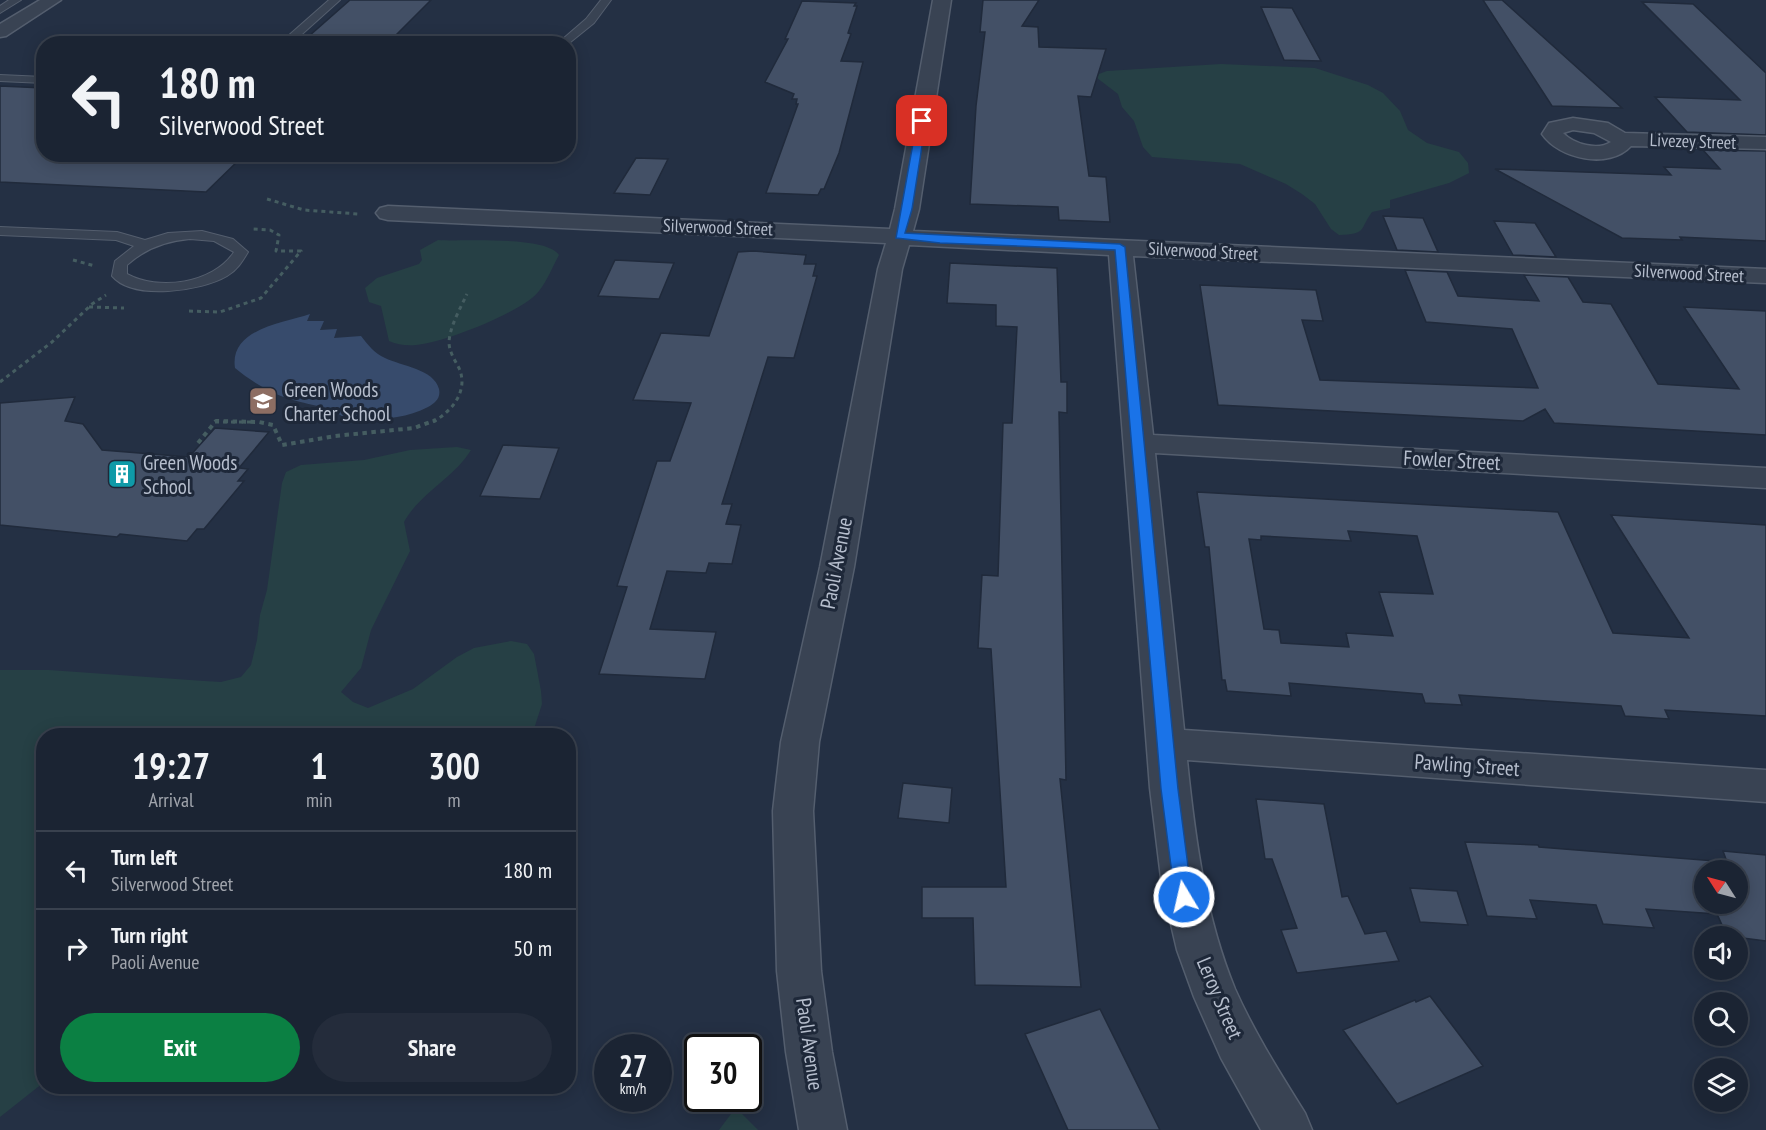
<!DOCTYPE html>
<html lang="en">
<head>
<meta charset="utf-8">
<style>
	:root { --surface:#1b2433; --page:#242c3b; --text:#f1f3f6; --muted:#a0a4ac; --line:#39414e; --accent:#0b8043 }
	body { margin:0; font-family:"PT Sans Narrow",sans-serif; background:var(--page); color:var(--text); height:100vh; display:flex; flex-direction:column; font-size:22px; white-space:nowrap }
	* { box-sizing:border-box; margin:0 }
	p { font-size:20px; color:var(--muted) }
	.icon { flex:none; width:33px; height:33px; fill:none; stroke:currentColor; stroke-width:2; stroke-linecap:round; stroke-linejoin:round }
	.map { position:relative; flex:1; overflow:hidden }
	.side { position:absolute; left:36px; top:728px; width:540px; height:366px; display:flex; flex-direction:column; background:var(--surface); border-radius:24px; box-shadow:0 3px 15px #0003,0 0 0 2px var(--line) }
	.side>* { flex:none }
	.top-card { position:absolute; left:36px; top:36px; width:540px; height:126px; border-radius:24px; box-shadow:0 3px 15px #0003,0 0 0 2px var(--line); background:#1b2433; color:var(--text); overflow:hidden }
	.needle { width:39px; rotate:306deg }
	.fabs { position:absolute; left:1694px; top:860px; display:grid; gap:12px }
	.fabs a { display:grid; place-items:center; width:54px; height:54px; border-radius:50%; background:var(--surface); box-shadow:0 3px 15px #0003,0 0 0 2px var(--line); font-size:30px }
	.speed { position:absolute; left:594px; top:1034px; display:flex; gap:12px; font-size:30px; font-weight:700; text-align:center }
	.speed>* { display:grid; place-content:center; width:78px; height:78px; border-radius:50%; background:var(--surface); box-shadow:0 3px 15px #0003,0 0 0 2px var(--line); line-height:1 }
	.speed small { font-size:15px; font-weight:400 }
	.speed .limit { border:3px solid #111; border-radius:9px; background:#fff; color:#111 }
	.pin { position:absolute; display:grid; place-items:center; width:51px; height:51px; color:#fff; margin:-26px; border-radius:12px; box-shadow:0 3px 9px #0006 }
	.me { position:absolute; width:66px; margin:-33px; rotate:351deg; stroke-linejoin:round; filter:drop-shadow(0 0 4px #0008) }
	.turn { display:flex; align-items:center; gap:21px; height:126px; padding:0 24px; font-size:27px }
	.turn .icon { width:78px; height:78px; stroke-width:2.5 }
	.turn b { display:block; font-size:42px; line-height:51px }
	.eta { display:flex; justify-content:space-evenly; align-items:center; height:102px; text-align:center }
	.eta b { font-size:36px; font-weight:600; line-height:42px }
	.button { display:flex; gap:12px; margin-top:auto; padding:12px 24px }
	.button a { flex:1; height:69px; border-radius:36px; background:var(--accent); color:#fff; font-size:24px; font-weight:600; line-height:69px; text-align:center }
	.button a+a { background:var(--page); color:var(--text) }
	ul { padding:0; list-style:none }
	li { display:flex; align-items:center; gap:18px; height:78px; padding:0 24px; border-top:2px solid var(--line) }
	li div { flex:1 }
	li b { display:block; font-size:22px }
	li em { font-style:normal }
	.map>svg:first-child { display:block }
	.green { fill:#264045 }
	.water { fill:#374b6c }
	.building { fill:#435066; stroke:#202a3b; stroke-width:1.5; fill-rule:evenodd }
	.lines { fill:none; stroke-linecap:round; stroke-linejoin:round }
	.service-casing { stroke:#545e6e; stroke-width:2 }
	.minor-casing { stroke:#545e6e; stroke-width:3 }
	.path-far1 { stroke:#455d61; stroke-width:3; stroke-dasharray:4 4; stroke-linecap:butt }
	.path { stroke:#455d61; stroke-width:4; stroke-dasharray:4.5 4.5; stroke-linecap:butt }
	.service { fill:#394353; fill-rule:evenodd }
	.minor { fill:#394353; fill-rule:evenodd }
	.route { fill:#1a73e8; stroke:#114b97; stroke-width:1.5 }
	.labels { text-anchor:middle; dominant-baseline:central; stroke-width:6; stroke-linejoin:round; paint-order:stroke }
	.far-street-label { font-size:18px; fill:#b6becd; stroke:#1e2839 }
	.poi-label { font-size:21px; fill:#b6becd; stroke:#1e2839; text-anchor:start }
	.street-label { font-size:21px; fill:#b6becd; stroke:#1e2839 }
</style>
</head>
<body>
<div class="map">
<svg width="1766" height="1130" viewBox="0 0 1766 1130">
	<rect width="100%" height="100%" fill="#243044"/>
	<path class="green" d="M1221 64 1315 68 1368 85 1383 93 1400 111 1408 130 1427 143 1459 152 1468 163 1469 173 1449 183 1390 200V208L1372 212C1359 230 1367 234 1339 235L1331 229 1315 204 1302 194 1286 184 1240 164 1152 157 1143 147 1134 121 1122 107 1118 94 1097 78 1099 74 1107 71Z
		M438 240C463 242 545 235 559 255 553 266 547 281 539 291 523 312 443 343 416 345 407 346 398 345 389 341L381 306 369 302 365 288 377 278 419 264 422 260 420 250Z
		M457 447 471 450C454 478 420 493 404 522L410 551 371 630 361 668 341 692 353 702 368 708 413 689 457 657 474 648 511 641 527 644 534 654 541 691 542 704 532 735H44L43 1083 0 1117V670H49L204 681 221 682 241 677 251 665 257 640 260 615 267 590 282 483 286 472 301 465 364 460 410 450Z
		M731 1114H742L758 1130H719Z"/>
	<path class="water" d="M310 314 307 321H324L320 330 337 329 334 338 361 336C368 345 374 353 385 358 401 366 434 369 439 389 441 398 435 403 428 407 403 420 374 420 346 419 330 406 313 406 293 400 272 394 252 382 235 368 229 329 283 323 310 314Z"/>
	<path class="building" d="M350 0H431L387 44H300Z
		M983 0H1039L1022 26 1038 27 1039 47 1106 49 1091 97 1078 96 1089 176 1106 177 1110 222 1059 220 1058 207 970 204 976 106 985 32H980Z
		M1483 0H1502L1622 108 1552 106Z
		M802 1 856 3 854 6H857L848 33 851 34 841 61 863 62 839 153 824 189H821L818 195 766 193 798 104H796L797 99H792L794 94 765 82 788 39H785Z
		M1642 2 1693 4 1766 73V135L1687 132 1655 97 1740 100Z
		M1261 7 1292 8 1321 61 1284 60Z
		M0 86 44 88V154H245L206 192 0 182Z
		M1703 150 1766 151V241L1680 237 1682 240 1622 238 1495 169 1671 175 1664 167 1720 169Z
		M636 158 668 159 650 195 614 193Z
		M1383 216 1423 218 1438 252 1397 250Z
		M1494 221 1535 223 1556 257 1513 255Z
		M753 251 806 255 804 264H816L813 276H817L794 358 768 357 722 504H732L726 524 741 525 732 564 709 563 706 573 667 571 650 629 716 632 705 679 599 674 627 587 617 586 657 461H670L691 403 633 400 661 333 709 336 738 252Z
		M615 260 674 263 659 299 598 296Z
		M950 263 1057 268 1061 382H1067V413L1059 412 1066 780 1060 779 1081 987 975 985 973 918H922V887H1006L991 649 978 648 982 575 998 576 1003 423H1012L1017 327 996 326V305L947 303Z
		M1405 270 1447 272 1458 296 1539 301 1524 275 1568 277 1583 302 1611 304 1658 384 1739 389 1684 307 1766 311V435L1554 423 1545 409 1523 421 1218 405 1200 285 1316 290 1323 321 1302 320 1320 380 1538 388 1512 329 1426 322Z
		M75 397 65 421 83 424 102 450 189 457 215 428 269 432 239 468 248 469 238 481H244L204 529H197L187 541 120 534 117 537 0 525V403Z
		M503 445 559 448 540 499 480 496Z
		M1197 492 1558 512 1613 633 1689 638 1611 515 1766 525V716L1665 710 1669 719 1625 716 1621 706 1459 695 1462 705 1425 703 1422 694 1289 683 1291 696 1227 691 1225 680H1222L1209 547H1205ZM1348 531 1417 536 1433 594 1379 592 1393 636 1346 633 1349 647 1281 643 1279 630 1264 629 1249 539 1261 540V536L1351 541Z
		M903 783 952 788 949 823 898 818Z
		M1256 799 1324 804 1342 897 1348 896 1365 934 1386 931 1399 961 1297 973 1281 930 1297 928 1272 859H1265Z
		M1465 842 1538 845 1539 847 1727 862 1723 851 1766 855V941L1727 936 1717 914 1646 909 1654 928 1603 924 1596 905 1530 900 1537 919 1487 916ZM1704 870H1737V903H1704Z
		M1410 888 1457 891 1468 925 1420 922Z
		M1430 996 1483 1066 1397 1104 1343 1030 1415 1000 1416 1002Z
		M1100 1009 1160 1130H1068L1025 1034Z"/>
	<g class="lines">
		<g class="service-casing">
			<path id="service" d="M9 0H21L0 13V6Z
				M329 0H340L291 44H279Z
				M601 0H611L594 23 568 44H557L586 19Z
				M0 75 44 77V83L0 81Z
				M0 227 117 232 145 240 168 233 202 231 233 239 248 252C242 262 237 270 227 276 202 291 133 301 112 276L115 261 134 246 116 240 0 235ZM190 239 214 241 234 252C213 284 158 291 127 274V265C146 248 166 241 190 239Z"/>
		</g>
		<g class="minor-casing">
			<path id="minor" d="M40 0H61L6 36 0 37V24Z
				M933 0H951L919 209 913 231 1766 269V283L1133 256 1153 435 1766 468V488L1155 453 1184 730 1766 770V802L1187 760C1195 838 1205 916 1235 989 1254 1032 1280 1073 1305 1113L1312 1130H1261L1221 1058 1194 997 1177 950 1162 886 1150 788 1109 255 909 245 902 269 854 567 819 742 813 811 821 971 832 1052 847 1130H799L786 1052 777 971 773 811 781 742 820 567 878 269 886 243 388 220 380 218 376 213 380 208 388 206 890 229 895 209Z
				M1573 118 1608 123 1625 133 1766 137V149L1631 146C1609 170 1559 159 1542 134L1549 123ZM1573 130 1594 133 1611 142C1597 151 1574 144 1563 133Z"/>
		</g>
		<path class="path-far1" d="M267 199 304 210 358 214
			M73 260 95 266
			M89 307 124 308
			M189 311 220 312 261 298 301 251H276L279 235 270 230 252 229
			M0 382 52 342 92 304 106 295
			M215 422H251
			M433 422C452 411 469 391 459 368 455 360 449 352 449 342 450 326 460 309 467 294"/>
		<path class="path" d="M198 443 216 421 259 422 273 425 282 445 335 436 414 428 436 420"/>
		<use href="#service" class="service"/>
		<use href="#minor" class="minor"/>
	</g>
	<path class="route" d="M922 119 926 121 912 209 905 233 1120 244 1125 247 1178 789 1192 897 1190 903 1184 905 1177 903 1175 897 1161 789 1115 250 940 243 896 238 917 121Z"/>
	<defs>
		<g id="school-square" transform="scale(1.5)"><rect x="-9" y="-9" width="18" height="18" rx="4" fill="#8d6e63" stroke="#1e2839"/><path d="M0-5L7-2L0 1L-7-2ZM-4 1L0 2.5L4 1V4Q0 6-4 4Z" fill="#fff"/></g>
		<g id="building-square" transform="scale(1.5)"><rect x="-9" y="-9" width="18" height="18" rx="4" fill="#0f9aa8" stroke="#1e2839"/><path d="M-4-6H4V6H1V3H-1V6H-4ZM-2.5-4.3h1.7v1.8h-1.7ZM.8-4.3h1.7v1.8H.8ZM-2.5-1h1.7V.8h-1.7ZM.8-1h1.7V.8H.8Z" fill="#fff"/></g>
	</defs>
	<g fill-rule="evenodd">
		<use href="#school-square" x="263" y="401"/>
		<use href="#building-square" x="122" y="474"/>
	</g>
	<g class="labels">
		<g class="far-street-label">
			<text transform="translate(1693 141) rotate(2)">Livezey Street</text>
			<text transform="translate(718 227) rotate(2)">Silverwood Street</text>
			<text transform="translate(1203 251) rotate(3)">Silverwood Street</text>
			<text transform="translate(1689 273) rotate(3)">Silverwood Street</text>
		</g>
		<g class="poi-label">
			<text x="284" y="389">Green Woods<tspan x="284" dy="24">Charter School</tspan></text>
			<text x="143" y="462">Green Woods<tspan x="143" dy="24">School</tspan></text>
		</g>
		<g class="street-label">
			<text transform="translate(1452 460) rotate(3)">Fowler Street</text>
			<text transform="translate(836 563) rotate(-79)">Paoli Avenue</text>
			<text transform="translate(1467 765) rotate(4)">Pawling Street</text>
			<text transform="translate(1220 998) rotate(67)">Leroy Street</text>
			<text transform="translate(810 1044) rotate(82)">Paoli Avenue</text>
		</g>
	</g>
</svg>
<div class="fabs">
<a><svg class="needle" viewBox="-14 -14 28 28"><path d="M0-13l5 13h-10z" fill="#e53935"/><path d="M0 13l5-13h-10z" fill="#a0a4ac"/></svg></a>
<a><svg class="icon" aria-label="sound" viewBox="0 0 24 24"><path d="M4 9h4l5-4v14l-5-4H4zM17 9q2 3 0 6"/></svg></a>
<a><svg class="icon" aria-label="search" viewBox="0 0 24 24"><circle cx="10" cy="10" r="6"/><path d="M15 15l6 6"/></svg></a>
<a><svg class="icon" aria-label="layers" viewBox="0 0 24 24"><path d="M12 4l9 5-9 5-9-5zM3 14l9 5 9-5"/></svg></a>
</div>
<div class="speed"><div>27<small>km/h</small></div><div class="limit">30</div></div>
<div class="pin" style="left:922px;top:121px;background:#d93025"><svg class="icon" aria-label="arrive" viewBox="0 0 24 24"><path d="M6 21V4h12l-3 4 3 4H6"/></svg></div>
<svg class="me" style="left:1184px;top:897px" viewBox="-20 -20 40 40"><circle r="17" fill="#1a73e8" stroke="#fff" stroke-width="3"/><path d="M0-11L8 9 0 5-8 9z" fill="#fff"/></svg>
<div class="top-card">
<div class="turn"><svg class="icon" aria-label="left" viewBox="0 0 24 24"><path d="M17 20v-9H6M10 6l-5 5 5 5"/></svg><div><b>180 m</b>Silverwood Street</div></div>
</div>
<section class="side">
<div class="eta">
<div><b>19:27</b><p>Arrival</p></div>
<div><b>1</b><p>min</p></div>
<div><b>300</b><p>m</p></div>
</div>
<ul>
<li><svg class="icon" aria-label="left" viewBox="0 0 24 24"><path d="M17 20v-9H6M10 6l-5 5 5 5"/></svg><div><b>Turn left</b><p>Silverwood Street</p></div><em>180 m</em></li>
<li><svg class="icon" aria-label="right" viewBox="0 0 24 24"><path d="M7 20v-9h11M14 6l5 5-5 5"/></svg><div><b>Turn right</b><p>Paoli Avenue</p></div><em>50 m</em></li>
</ul>
<div class="button"><a>Exit</a><a>Share</a></div>
</section>
</div>
</body>
</html>
